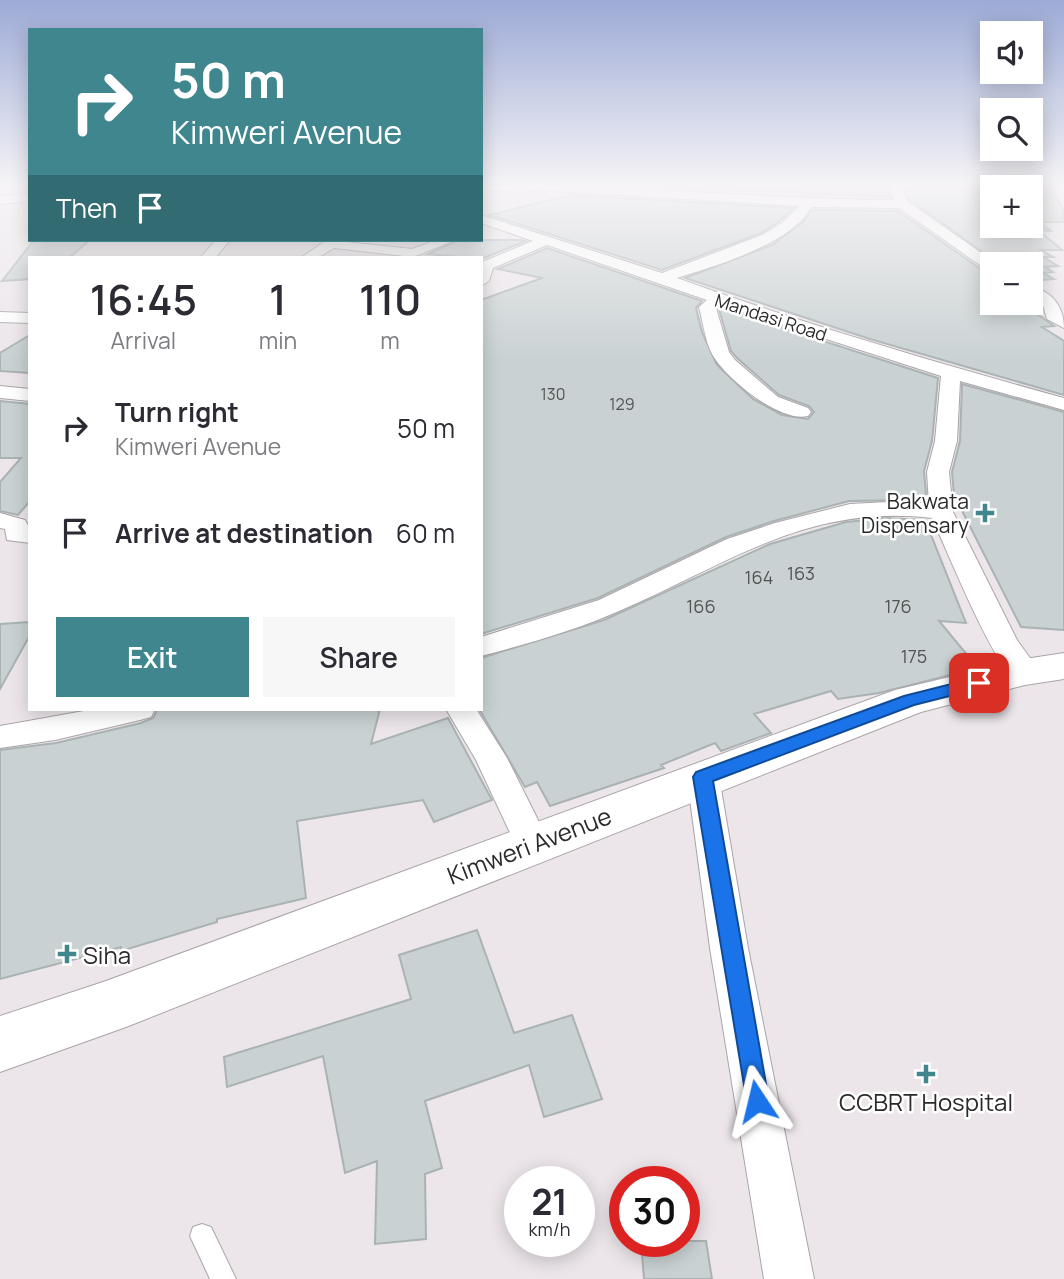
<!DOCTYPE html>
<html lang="en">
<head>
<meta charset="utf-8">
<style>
	:root { --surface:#fff; --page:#f7f7f7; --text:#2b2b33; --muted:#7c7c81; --accent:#3f868f }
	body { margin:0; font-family:Manrope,sans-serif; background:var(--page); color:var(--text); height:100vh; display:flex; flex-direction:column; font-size:26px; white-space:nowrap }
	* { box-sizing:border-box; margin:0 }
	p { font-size:23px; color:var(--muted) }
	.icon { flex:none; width:38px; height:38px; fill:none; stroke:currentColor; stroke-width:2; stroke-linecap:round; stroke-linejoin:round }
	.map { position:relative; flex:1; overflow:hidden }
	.panel { position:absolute; left:28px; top:256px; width:455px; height:455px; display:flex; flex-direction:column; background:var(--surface); border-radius:0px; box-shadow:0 4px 18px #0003 }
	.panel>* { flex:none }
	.top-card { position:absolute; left:28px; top:28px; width:455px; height:214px; border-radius:0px; box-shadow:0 4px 18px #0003; background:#3f868f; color:#fff; overflow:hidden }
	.controls { position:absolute; left:980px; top:21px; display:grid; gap:14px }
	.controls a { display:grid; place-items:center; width:63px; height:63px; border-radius:0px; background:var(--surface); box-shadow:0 4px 18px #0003; font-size:35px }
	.speed { position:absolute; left:504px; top:1166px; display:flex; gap:14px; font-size:35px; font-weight:700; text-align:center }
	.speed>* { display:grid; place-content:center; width:91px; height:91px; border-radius:50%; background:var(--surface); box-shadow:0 4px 18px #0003; line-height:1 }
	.speed small { font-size:18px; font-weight:400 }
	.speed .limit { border:10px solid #d22; background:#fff; color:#111 }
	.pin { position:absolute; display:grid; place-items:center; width:60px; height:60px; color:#fff; margin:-30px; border-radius:14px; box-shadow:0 4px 10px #0006 }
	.me { position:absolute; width:77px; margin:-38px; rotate:350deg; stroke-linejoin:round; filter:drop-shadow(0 0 5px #0008) }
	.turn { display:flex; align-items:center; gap:24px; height:147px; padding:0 28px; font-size:32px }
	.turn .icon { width:91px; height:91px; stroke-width:2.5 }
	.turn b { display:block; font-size:49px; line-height:60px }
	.then { display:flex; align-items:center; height:66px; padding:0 28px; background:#0003; gap:14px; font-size:26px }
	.eta { display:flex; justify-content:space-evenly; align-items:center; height:119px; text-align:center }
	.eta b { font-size:42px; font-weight:600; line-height:49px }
	.button { display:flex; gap:14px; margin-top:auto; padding:14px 28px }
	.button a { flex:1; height:80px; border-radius:0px; background:var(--accent); color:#fff; font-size:28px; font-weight:600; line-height:80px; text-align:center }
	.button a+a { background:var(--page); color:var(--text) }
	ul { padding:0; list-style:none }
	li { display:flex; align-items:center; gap:21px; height:105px; padding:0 28px }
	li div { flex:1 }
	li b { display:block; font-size:26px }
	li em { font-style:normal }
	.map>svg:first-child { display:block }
	.building { fill:#c9d1d2; stroke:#aab2b3; stroke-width:2; fill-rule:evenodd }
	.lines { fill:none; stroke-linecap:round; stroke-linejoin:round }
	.lane-casing { stroke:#aaa4a8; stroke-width:2 }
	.street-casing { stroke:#aaa4a8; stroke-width:2 }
	.secondary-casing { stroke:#aaa4a8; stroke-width:2 }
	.lane { fill:#fff; fill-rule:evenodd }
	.street { fill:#fff; fill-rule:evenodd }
	.secondary { fill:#fff; fill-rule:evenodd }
	.route { fill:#1a73e8; stroke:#114b97; stroke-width:2 }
	.poi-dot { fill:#3f868f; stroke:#fff; stroke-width:2.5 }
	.labels { text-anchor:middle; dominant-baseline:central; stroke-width:5; stroke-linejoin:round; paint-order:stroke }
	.far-number-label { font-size:16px; fill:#525354 }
	.far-street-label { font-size:18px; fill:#2b292a; stroke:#fff }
	.number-label { font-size:18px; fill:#525354 }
	.poi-label { font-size:21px; fill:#2b292a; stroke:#fff; text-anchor:end }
	.near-street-label { font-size:24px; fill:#2b292a; stroke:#fff }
	.near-poi-label { font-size:24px; fill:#2b292a; stroke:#fff; text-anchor:start }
</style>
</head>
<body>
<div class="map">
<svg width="1064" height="1279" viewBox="0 0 1064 1279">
	<rect width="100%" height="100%" fill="#ece6ea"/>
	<path class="building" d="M609 184H893L888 189 890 197Z
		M900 184H1046L1064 210V222H1039L1051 231 1038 230 1062 250H1041L1053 257H1043L1058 266 1045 267 1053 272 1043 273 1054 279 1031 281V264H999L909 199ZM992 187H1031V226H992Z
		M569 195 793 208 780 221 761 233 662 270 490 215Z
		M812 210 898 211 985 272 992 273V303L1031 301 1041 307 1042 311H1033L1054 326 1042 327 1064 341V395L870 339 685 278 772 245 803 222Z
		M34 240H90L70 257H30V279L2 281Z
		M459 240H521L526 241 481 259 428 254Z
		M547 248 702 301 696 308 702 332 717 365 753 399 782 415 808 419 814 412 809 406 779 395 737 358 731 351 719 309 721 308 938 378 932 441 924 471 926 494 916 500 849 501 774 521 726 537 598 598 481 634V300L542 278 498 269Z
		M30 335V373L0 371V353Z
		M962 384 1064 412V630L1021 627 954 495 952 472 960 441Z
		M0 401 30 404V501L18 515 0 511V482L21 458H0Z
		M887 518 925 520 966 623 939 621 978 668 879 693 838 699 831 691 754 714 771 733 721 751 715 743 661 765 664 768 550 806 537 782 525 787 479 709 481 658 604 620 770 544 846 522Z
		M30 622V635L0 689V624Z
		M158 709H380L371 744 448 718 492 800 434 822 423 800 297 821 306 898 217 919V922L121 951V947L0 979V750L56 743 141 723 153 718Z
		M477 930 514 1033 572 1015 602 1099 544 1117 529 1065 425 1101 442 1168 425 1174 426 1239 375 1244 377 1161 345 1173 323 1056 227 1087 224 1057 411 999 399 955Z
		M641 1241H706L712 1279H644Z"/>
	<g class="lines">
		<g class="lane-casing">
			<path id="lane" d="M202 1224 211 1227 236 1279H210L190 1236 193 1227Z"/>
		</g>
		<g class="street-casing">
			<path id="street" d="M481 184C619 184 756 199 893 200L891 189 897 185 903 189 907 201 997 264H992V271L987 270 899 208 811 207C792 244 715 266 677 278 804 324 933 362 1064 398V410L960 381 957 441 949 472 953 512 1017 640 1040 672 1035 679C1028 681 1021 683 1014 678 991 660 947 550 932 518 808 503 726 565 619 611 576 630 527 644 481 656V637L599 600 727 539 775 523 850 504 907 501 929 504 927 472 935 441 941 376 721 305 716 308 729 352 735 360 778 397 808 408 811 412 808 416C780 423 725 378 712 354 705 341 703 322 699 307L707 300 547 245 493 268 489 281 481 286 482 262 533 241 481 223V215L662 273 762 235 782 223 799 206 538 190 481 191Z
				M30 193V201L0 204V196Z
				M216 240H230L216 257H201Z
				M327 240 412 249 437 240H456L413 257 334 248 319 257H302Z
				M1031 286C1053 292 1064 307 1064 328L1047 319 1043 305 1031 298Z
				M0 312 30 313V323L0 322Z
				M0 386 30 389V401L0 398Z
				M0 513 25 520 30 529V543L7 540 5 529 0 528Z
				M95 709H155L151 717 140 720 55 740 0 748V726Z
				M446 709H476L507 758 550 844 544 854 532 858 520 854 476 760Z
				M703 765 715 768 719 777 748 948 814 1279H764L710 948 687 777 691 768Z"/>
		</g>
		<g class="secondary-casing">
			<path id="secondary" d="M1064 653V679L1025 685 921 712 126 1027 0 1072V1016L106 981 895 690 1025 659Z"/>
		</g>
		<use href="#lane" class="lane"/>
		<use href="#street" class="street"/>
		<use href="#secondary" class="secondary"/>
	</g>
	<linearGradient id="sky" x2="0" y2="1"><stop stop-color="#9caad6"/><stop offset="0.51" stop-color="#f6f4f6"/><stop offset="1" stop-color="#f6f4f6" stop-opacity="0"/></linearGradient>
	<rect width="1064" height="363" fill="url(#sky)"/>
	<path class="route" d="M979 677 985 679 988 683 985 687 914 705 713 781 769 1101 766 1109 757 1113 748 1109 693 777 696 772 904 696Z"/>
	<g class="poi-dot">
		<path d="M981.5 502.5h7v7h7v7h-7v7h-7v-7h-7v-7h7z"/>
		<path d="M63.5 943.5h7v7h7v7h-7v7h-7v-7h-7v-7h7z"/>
		<path d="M922.5 1063.5h7v7h7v7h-7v7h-7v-7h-7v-7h7z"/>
	</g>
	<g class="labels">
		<g class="far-number-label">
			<text x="553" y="394">130</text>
			<text x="622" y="404">129</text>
		</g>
		<g class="far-street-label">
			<text transform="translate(771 317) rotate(18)">Mandasi Road</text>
		</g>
		<g class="number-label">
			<text x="801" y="573">163</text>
			<text x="759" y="577">164</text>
			<text x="701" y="606">166</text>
			<text x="898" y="606">176</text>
			<text x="914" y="656">175</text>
		</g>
		<g class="poi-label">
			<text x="969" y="501">Bakwata<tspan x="969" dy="24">Dispensary</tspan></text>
		</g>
		<g class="near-street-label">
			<text transform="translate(529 845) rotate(-21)">Kimweri Avenue</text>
		</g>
		<g class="near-poi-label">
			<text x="83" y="954">Siha</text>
			<text x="926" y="1101" text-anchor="middle">CCBRT Hospital</text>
		</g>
	</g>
</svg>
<div class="controls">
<a><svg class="icon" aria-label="sound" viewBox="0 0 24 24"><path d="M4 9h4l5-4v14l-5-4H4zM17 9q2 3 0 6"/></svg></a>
<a><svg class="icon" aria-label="search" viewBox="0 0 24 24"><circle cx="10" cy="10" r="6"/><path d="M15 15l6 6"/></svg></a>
<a>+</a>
<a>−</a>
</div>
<div class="speed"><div>21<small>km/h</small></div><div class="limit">30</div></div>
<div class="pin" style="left:979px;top:683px;background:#d93025"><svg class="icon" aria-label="arrive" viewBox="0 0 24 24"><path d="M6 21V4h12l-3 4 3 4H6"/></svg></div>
<svg class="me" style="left:757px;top:1101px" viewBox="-20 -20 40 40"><path d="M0-17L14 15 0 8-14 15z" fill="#1a73e8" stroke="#fff" stroke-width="4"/></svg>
<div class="top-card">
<div class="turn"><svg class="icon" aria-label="right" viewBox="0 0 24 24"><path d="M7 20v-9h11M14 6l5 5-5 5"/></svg><div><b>50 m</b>Kimweri Avenue</div></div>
<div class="then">Then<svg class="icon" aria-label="arrive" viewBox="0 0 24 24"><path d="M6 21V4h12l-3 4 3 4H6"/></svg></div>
</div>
<section class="panel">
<div class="eta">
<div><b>16:45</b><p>Arrival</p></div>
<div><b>1</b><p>min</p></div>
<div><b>110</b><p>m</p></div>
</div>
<ul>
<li><svg class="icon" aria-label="right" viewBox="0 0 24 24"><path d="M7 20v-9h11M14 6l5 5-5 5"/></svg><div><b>Turn right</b><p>Kimweri Avenue</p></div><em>50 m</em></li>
<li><svg class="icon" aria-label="arrive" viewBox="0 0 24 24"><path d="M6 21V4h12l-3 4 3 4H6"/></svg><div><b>Arrive at destination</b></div><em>60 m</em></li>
</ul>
<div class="button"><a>Exit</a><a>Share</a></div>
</section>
</div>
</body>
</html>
